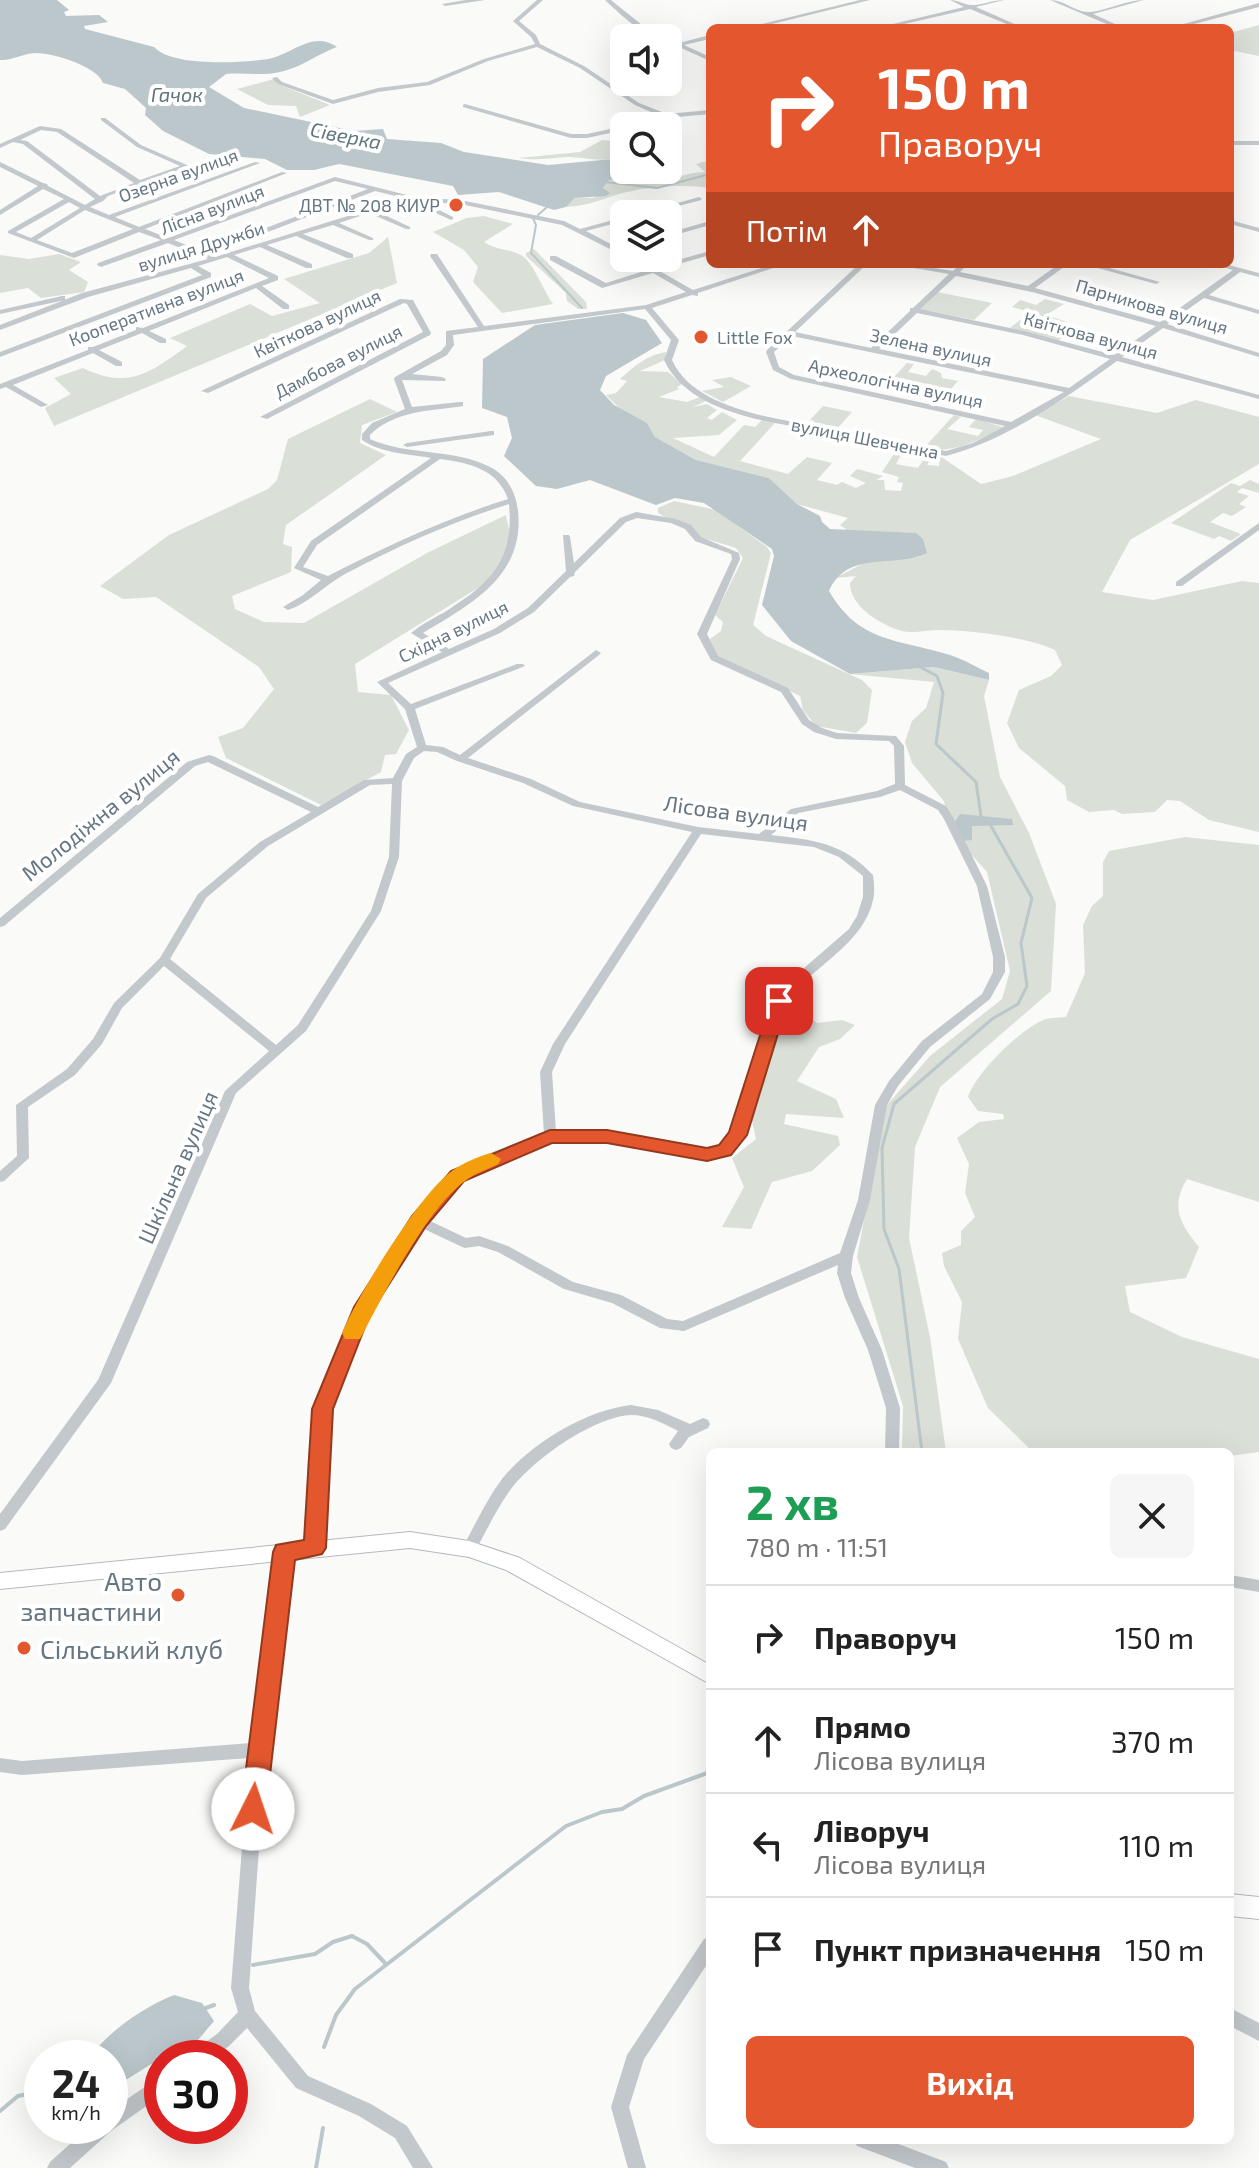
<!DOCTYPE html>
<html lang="uk">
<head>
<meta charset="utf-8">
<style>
	:root { --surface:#fff; --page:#f6f6f6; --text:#222; --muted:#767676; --line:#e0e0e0; --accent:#e4572e }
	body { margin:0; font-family:"Exo 2",sans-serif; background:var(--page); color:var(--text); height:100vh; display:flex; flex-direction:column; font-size:30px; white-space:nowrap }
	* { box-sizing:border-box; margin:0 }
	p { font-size:26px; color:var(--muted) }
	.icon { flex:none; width:44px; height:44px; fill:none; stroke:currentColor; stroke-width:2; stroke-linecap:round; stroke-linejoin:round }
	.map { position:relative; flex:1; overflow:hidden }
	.drawer { position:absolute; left:706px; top:1448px; width:528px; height:696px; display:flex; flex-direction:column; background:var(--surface); border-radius:12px; box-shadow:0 8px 32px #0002 }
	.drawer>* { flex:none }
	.banner { position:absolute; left:706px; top:24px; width:528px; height:244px; border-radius:12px; box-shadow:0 8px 32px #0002; background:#e4572e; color:#fff; overflow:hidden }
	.fabs { position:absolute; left:610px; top:24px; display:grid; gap:16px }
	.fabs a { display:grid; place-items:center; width:72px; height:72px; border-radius:12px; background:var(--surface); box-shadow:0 8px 32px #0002; font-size:40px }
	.speed { position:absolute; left:24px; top:2040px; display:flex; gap:16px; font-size:40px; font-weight:700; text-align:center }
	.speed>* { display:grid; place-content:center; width:104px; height:104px; border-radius:50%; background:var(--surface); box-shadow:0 8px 32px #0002; line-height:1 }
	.speed small { font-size:20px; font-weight:400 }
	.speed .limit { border:12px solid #d22; background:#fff; color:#111 }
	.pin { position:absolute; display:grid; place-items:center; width:68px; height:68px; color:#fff; margin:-34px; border-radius:16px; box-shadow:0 4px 12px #0006 }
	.me { position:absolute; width:88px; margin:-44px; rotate:4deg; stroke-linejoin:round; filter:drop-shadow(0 0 6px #0008) }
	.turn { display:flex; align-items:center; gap:28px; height:168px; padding:0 40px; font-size:36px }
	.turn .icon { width:104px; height:104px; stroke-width:2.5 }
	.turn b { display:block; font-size:56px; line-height:68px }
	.then { display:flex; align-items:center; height:76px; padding:0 40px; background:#0003; gap:16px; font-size:30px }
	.round { display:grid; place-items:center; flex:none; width:84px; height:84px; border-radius:12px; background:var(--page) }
	.summary { display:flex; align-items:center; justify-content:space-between; height:136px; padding:0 40px }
	h1 { font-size:48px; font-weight:700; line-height:60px; color:#1e9e55 }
	.cta { display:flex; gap:16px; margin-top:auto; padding:16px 40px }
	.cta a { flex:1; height:92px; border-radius:12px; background:var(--accent); color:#fff; font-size:32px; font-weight:700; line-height:92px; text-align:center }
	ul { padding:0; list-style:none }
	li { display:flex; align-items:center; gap:24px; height:104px; padding:0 40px; border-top:2px solid var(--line) }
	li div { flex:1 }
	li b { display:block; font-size:30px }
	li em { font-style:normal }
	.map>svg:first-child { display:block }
	.green { fill:#dadfd7 }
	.water { fill:#bbc7cb }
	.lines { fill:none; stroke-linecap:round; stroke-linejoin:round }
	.stream-far2 { stroke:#bbc7cb; stroke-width:2 }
	.stream-far1 { stroke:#bbc7cb; stroke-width:3 }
	.stream { stroke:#bbc7cb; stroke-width:4 }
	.secondary-casing { stroke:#b3babf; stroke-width:2 }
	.street { fill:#c3c8cc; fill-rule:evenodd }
	.secondary { fill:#fff; fill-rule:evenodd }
	.route { fill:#e4572e; stroke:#94391e; stroke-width:2 }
	.slow { fill:#f59e0b }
	.poi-dot { fill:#e4572e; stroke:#fff; stroke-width:3 }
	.labels { text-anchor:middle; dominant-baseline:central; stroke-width:8; stroke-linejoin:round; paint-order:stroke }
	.far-street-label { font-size:18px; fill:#657683; stroke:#fff }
	.far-poi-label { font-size:18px; fill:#657683; stroke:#fff; text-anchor:end }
	.far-water-label { font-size:20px; font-style:italic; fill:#60757c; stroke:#fff }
	.street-label { font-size:22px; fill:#657683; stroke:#fff }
	.near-poi-label { font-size:26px; fill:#657683; stroke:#fff; text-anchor:end }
</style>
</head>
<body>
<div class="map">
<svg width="1259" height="2168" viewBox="0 0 1259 2168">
	<rect width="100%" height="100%" fill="#fafaf8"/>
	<path class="green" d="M1259 25V56L1230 50V33Z
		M274 79 278 84 330 105 300 117 296 106 268 105 237 89Z
		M602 140 624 142V152L611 153 619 157C600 163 585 157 566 157 549 158 536 161 519 158L580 152Z
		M710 160V188C688 184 649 186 627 192 606 197 590 206 566 207L575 198H593L605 192 603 188 609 180 621 178 615 174 646 170 644 177 651 183C671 182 684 172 705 172L696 164Z
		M484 216 513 224 484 242C496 250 509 249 521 255 534 263 543 290 553 304L502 313 473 282 478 267 464 250 433 232 467 218Z
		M388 237 397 283 54 426 45 408 71 394 54 378 83 368C128 390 150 373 187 346L170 338 250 304 272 316 320 303 284 279 369 253Z
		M534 249 586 302 587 309H578L567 301 566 293 526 256V253Z
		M59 254 81 262 69 270 88 282 84 292 41 298 28 288 0 293V255L29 259Z
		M937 292 992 303 974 320 918 309Z
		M1045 299 1064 304 1046 315 1067 322 1054 332 1065 335 1058 341 1010 328 1030 312 1012 307 1020 300 1036 305Z
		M666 352 665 360 640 371 668 372 682 384 677 387 679 389 659 397 687 402 700 397 706 401 693 407 707 404 717 410 707 418 712 420 722 412 737 420 719 435 673 438 714 457 744 425 755 427 762 420 775 423 740 461 788 474 807 457 832 463 817 480 837 485 842 482 856 488 866 483 850 476 857 469 883 476 876 480H884L885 490 901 491 903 483 897 482 899 477 882 472 898 448 904 449 896 464 918 468 927 454 933 455 927 465 939 466 940 457 943 458 981 484 1013 476 1101 439 1035 415 1069 396 1157 413 1196 400 1259 417V464L1130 540 1102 592 1153 600 1242 581 1259 583V832L1209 820 1180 801 1167 800 1155 812 1122 814 1114 810 1089 812 1067 800 1065 786 1019 748 1007 723 1019 690 1051 676 1062 665 1055 650C1026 637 971 630 939 630 926 630 914 634 902 631 881 625 850 607 850 583L856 576 835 578 866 562 919 557 915 533 844 532 846 529 840 525 848 518 797 504 769 478 696 460 655 437 647 423 622 411 606 395 616 393 627 381 620 379C635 366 645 356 666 352Z
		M907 363 914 364 908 372 926 376 932 369 941 373 942 378 958 381 951 389 894 377Z
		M731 377 751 386 723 402 702 391 724 387 712 380Z
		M370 399 397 412 362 425 360 443 386 455 286 525 283 544 292 547 291 572 232 596 235 609 264 622 304 623 427 553 506 515 511 540 494 578 355 664 358 692 391 695 409 730 396 754 385 755 381 772 321 805 226 758 218 737 243 728 274 689 259 667 156 597 123 599 100 586 169 535 268 489 277 480 288 439Z
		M823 406 852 412 836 430 812 425 815 421 810 420Z
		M954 415 961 417 947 429 978 436 983 430 969 427 976 419 1003 427C976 442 955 453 923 449Z
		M1250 480 1259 484V493L1242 488 1237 492 1249 496 1239 504 1246 507 1232 516 1223 513 1210 522 1241 534 1231 541 1219 536 1214 539 1171 523 1231 483 1240 486Z
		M674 501 716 510 767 547 771 553 753 625 766 636 862 680 872 690 867 723 856 733 816 726 803 710 800 696 716 656 710 639 721 631 723 622 715 615 743 558 736 548 700 537 658 513V508Z
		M934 667 989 680 984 696 1000 777 1029 833 1056 904 1051 991 940 1087 915 1147 909 1238 930 1337 946 1452H902L903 1406 857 1257 886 1106 930 1056 1002 999 1010 971 987 872 961 843 943 800 912 763 905 742 912 721 926 708 934 682 850 674Z
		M1185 837 1259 845V1202L1187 1179C1170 1207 1180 1224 1199 1247L1186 1278 1125 1286 1130 1312 1182 1337 1259 1359V1452L1230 1456V1452H1033L988 1408 958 1339 962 1302 944 1266 942 1253 961 1245V1231L975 1217 965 1193 969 1164 957 1138 979 1122 1004 1119 1003 1114 978 1111 968 1097C976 1073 1018 1032 1041 1021 1048 1017 1059 1018 1066 1017L1085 973 1083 925 1092 906 1103 896V862L1109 851Z
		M798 1009 817 1023 842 1020 855 1025 840 1039 819 1047 797 1081 836 1099 844 1118 786 1114 784 1124 838 1136 840 1145 812 1171 772 1182 751 1229 722 1227 744 1187 732 1158 756 1139 751 1116 786 1010Z"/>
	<path class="water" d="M0 0H57L69 10 64 12 66 16 99 15 108 22 84 26 85 29 154 47C172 67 241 63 268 59 293 54 313 30 337 47 318 54 303 66 284 71 263 77 245 72 226 74L209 87 244 108 354 131 383 129 387 139 441 143 464 152 548 165 624 158V170H633L616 174 623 179 609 180 603 188 610 193 606 196 575 198 566 207 554 210 499 192 458 195 453 186 339 164 314 170H287L265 159 209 154 163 131 145 115 146 108 125 89 103 83C98 67 54 53 37 53 24 53 11 61 0 60Z
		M623 313 646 320 662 343 606 376 600 390 614 405 647 423 655 437 696 460 769 478 797 504 820 516 822 522 830 529 916 533 923 539 927 553C894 569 848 549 829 591 859 643 898 639 950 655 963 659 976 667 989 673V680L934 667 850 674 791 641 762 605 774 556 772 549 704 503 675 498 656 505 590 480 557 489 536 486 504 456 512 438 507 417 482 408 483 359 535 325Z
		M960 814 1012 819 1013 825 972 826V840L963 841 954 823Z
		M174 1995 202 2003 214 2021 187 2053 164 2056 110 2090V2058H89C110 2030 142 2008 174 1995Z"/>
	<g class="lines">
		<path class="stream-far2" d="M605 182 657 188 710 174
			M538 215 547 207
			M533 218 536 225 531 253 582 308"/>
		<path class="stream-far1" d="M918 666 937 676 943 693 936 744 976 782 981 816
			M922 1452 899 1269 884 1229 882 1148 894 1104 992 1019 1018 1004 1027 986 1021 943 1032 898 991 826"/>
		<path class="stream" d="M253 1965 315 1954 333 1942 352 1936 367 1944 385 1963
			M203 2009 214 2005
			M324 2047 336 2015 355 1989 566 1826 602 1812 622 1809 644 1796 710 1772
			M0 2111 18 2096 42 2091
			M316 2168 323 2128"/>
		<g class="secondary-casing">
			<path id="secondary" d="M410 1532 469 1541 520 1558 710 1665V1684L506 1570 469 1557 410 1548 0 1589V1573Z
				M1230 1894 1259 1897V1919L1230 1916Z"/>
		</g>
		<path class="street" d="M466 0H485L445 6 442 4Z
			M537 0H543L519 21 536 35 540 44 584 66 639 103 667 114 710 110V114L667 118 641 126H631L660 116 635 105 580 68 537 47 488 61 430 85 378 92 333 104 278 84 272 78 277 77 282 82 333 100 378 88 427 82 484 59 535 44 531 37 513 21Z
			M605 0H611L642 25 667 38C644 38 621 15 605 0Z
			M860 0H870L756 28H746Z
			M950 0C958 0 963 4 970 5 980 6 993 0 1004 0L976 7 1024 28H1016L970 9 887 28H876L964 7Z
			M1050 0C1064 0 1074 11 1087 12 1100 13 1126 0 1144 0L1093 14 1124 28H1116Z
			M1259 3V7L1179 28H1169Z
			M710 35V39L684 45 710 57V61L668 42V38L679 43Z
			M465 104 571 134H587L624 126V130L587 138H571L463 107V105Z
			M101 118H105L141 145 189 166 108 196 103 201 90 207 109 215 255 162 260 163 115 217 139 227 282 172 287 173 145 229 168 238 335 177 411 196 465 201 564 221 580 229 624 217V221L586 231 624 251V256L562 225 465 205 421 201 453 217V219L451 220 410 201 376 211 410 227V229H406L369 213 339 223 373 238V240H369L333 225 303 234 353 254V258H347L296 236 267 245 312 264V268H306L260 247 234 255 278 276V280L262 286 289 305V309H283L256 288 149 331 166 339V343H160L142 333 99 350 122 362V366H116L93 353 13 385 48 405 41 407 6 387 0 389V384L88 350V347H93L136 330V327L143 328 269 278 227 257 198 266 211 273V277L0 357V352L202 275 191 268 88 297 0 330V325L82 293 208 259 168 243 101 267 97 265 98 263 161 240 139 232 74 258 8 233V231L64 199 43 189 0 215V210L38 186 0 167V162L43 183 47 184 48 186 85 205 95 199 23 144 13 142 0 148V144L40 126 61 129 140 180 180 166 137 147 101 120ZM41 130 57 132 134 183 100 196 27 141 20 140ZM335 181 368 189 203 252 174 240ZM375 191 404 198 370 209H365L364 211 215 257 210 254ZM69 202 80 208 31 238 16 232ZM85 210 133 229 72 253 37 240Z
			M1230 141H1259V145H1230Z
			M699 197 702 199 701 200 649 214H638Z
			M1230 220 1259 228V232L1230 224Z
			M710 221V225L668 237V233Z
			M710 251V255L658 270 693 290 774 264H785L698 293V296L692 295 652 308 679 340 672 360C696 413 786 419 837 430 873 437 909 444 946 451L973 443 1005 426 791 379 773 370 766 352 767 350 859 264H867L795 332 871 348 910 311V308H913L949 274 890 264H909L953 271 960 264H968L960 272 1028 286 1059 264H1068L1035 288 1160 322 1233 270 1213 264H1225L1259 273V277L1240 272 1209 295 1259 310V314L1204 298 1167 324 1259 353V357L1163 328 1122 357 1259 395V399L1117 361C1064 399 1009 439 946 456 908 449 870 441 832 433 778 423 690 416 664 360L671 340 645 309 453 335 454 345 447 355 412 374 442 377 446 379 445 381 402 380 412 407 460 402H463V406C431 411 395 410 370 435V439C408 456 453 448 490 467 507 475 516 493 518 511 525 576 471 604 423 633L449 649 494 629 528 608 566 571 563 535H569L570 537 574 563 620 518 636 512 676 519 691 525 701 537 739 553 740 559 707 634 718 656 788 688 809 720 822 728 837 733 896 736 904 746 905 785 946 806 954 819 987 886 1005 957V972L990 999 930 1047 898 1086 887 1105 870 1200 853 1256 851 1273 859 1298 882 1350 900 1408 899 1452H885L886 1408 868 1350 845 1298 837 1273 838 1265 684 1331 660 1328 612 1303 564 1289 498 1252 479 1246 465 1248 460 1246 420 1227C383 1283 338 1359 326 1426 319 1466 321 1507 321 1548L319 1552 314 1554 309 1552 307 1548C307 1502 304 1453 316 1408 333 1345 403 1212 454 1173 480 1154 514 1144 544 1134L540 1072 553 1044 692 832 573 806 523 783 457 761 437 752 424 751 414 758 402 781 399 857 381 911 306 1031 236 1093 111 1383 5 1529 0 1531V1514L98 1380 225 1091 269 1051 164 966 122 1008 102 1044 75 1075 28 1107 29 1158 4 1181 0 1182V1171L17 1156 16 1105 67 1069 93 1039 114 1003 160 958 198 894 260 842 311 812 208 762 195 766 4 926 0 927V918L187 762 209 755 213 756 318 807 364 780 393 778 406 754 417 747 405 709 377 682 442 652 411 633C422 624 436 617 448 610 493 581 514 559 509 504 452 522 398 546 345 574 325 585 309 603 288 610L283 607 303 595 321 580 294 568 311 541 431 458C408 454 381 453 362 440V434L372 423 405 409 394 379 395 377 441 351 446 345V331L478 327 430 256 431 254H437L484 326 646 305 686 292 653 273 602 288 550 260V256H556L606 283 647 270 626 258H635L652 267ZM956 276 1032 292 1156 326 1114 355 1024 331 920 309ZM917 313 1023 335 1110 359 1069 388 879 349ZM792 336 1064 392 1011 422 794 375 779 367 774 352ZM440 459C468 463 497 468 508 499 445 519 386 546 328 576L303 567 317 545ZM637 518 671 523 685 529 695 541 731 554 732 559 697 634 711 660 781 692 802 724 814 732 836 739 889 741 894 746 895 784 877 791 791 809 759 834 698 827 580 802 531 779 468 758 599 655 601 653 596 650 460 755 443 747 426 745 415 709 525 666 523 664H517L411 704 388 683 500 633 534 612 570 577 574 576 575 572 626 522ZM392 784 389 857 371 911 298 1025 276 1045 170 959 206 898 268 846 370 785ZM900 790 938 810 944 819 977 886 993 957V972L982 994 922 1041 889 1081 875 1105 858 1200 840 1253 683 1321 667 1319 621 1295 573 1282 508 1246 479 1236 466 1238 426 1219 446 1194 464 1178 497 1161 551 1140H605L697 1157 715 1156 733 1149 744 1135 784 1002C811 968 864 944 873 900 875 892 874 883 873 875 842 842 813 840 771 835L798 813 880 797ZM701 834 814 847 839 857 863 876V897L857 916 849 929 788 982 773 1001 732 1134 724 1143 713 1148 697 1149 605 1132H556L552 1072 565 1044Z
			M1083 264H1095L1160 282 1156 284Z
			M62 296H65V300L0 314V310Z
			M400 299 413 300 431 333 430 335 267 419 260 417 423 332 407 304 404 303 208 393 201 391Z
			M491 431H494V435L407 447 403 445 407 443Z
			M1259 523V530L1182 586H1176V582Z
			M631 1405 658 1410 690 1424 703 1418 708 1420 710 1424 708 1428 689 1437 681 1448 676 1450 671 1448 669 1444 678 1431C663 1423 648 1415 631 1415 593 1417 534 1459 511 1489 497 1508 486 1532 474 1553L469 1555 464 1553 462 1549 464 1545C476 1523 487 1499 502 1479 530 1444 586 1410 631 1405Z
			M284 1546 289 1548 291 1552 266 1750 249 1988 255 2011 308 2076 371 2104 407 2126 433 2168H413L395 2138 359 2116 296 2088 247 2028 229 2046 213 2058H189L192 2052 217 2034 238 2012 231 1988 249 1758 22 1775 0 1772V1758L22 1761 251 1743 277 1552 279 1548Z
			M1230 1575 1259 1580V1592L1230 1587Z
			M710 1937V1960L644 2059 629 2107 646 2168H628L611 2107 627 2055 704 1939Z
			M1230 2008 1259 2023V2041L1230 2026Z
			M162 2075V2095L111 2131 70 2168H47L50 2162 90 2126H110V2111Z
			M854 2140H888L946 2162 949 2168H915L857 2146Z"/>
		<use href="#secondary" class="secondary"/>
	</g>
	<path class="route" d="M779 995 788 1001 747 1135 731 1155 707 1161 607 1143H552L464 1181 426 1226 370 1314 333 1409 326 1548 322 1554 295 1560 266 1809 262 1817 253 1821 245 1817 241 1809 273 1552 276 1545 304 1540 312 1409 354 1307 412 1216 451 1171 550 1130H607L707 1148 719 1145 729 1132 771 1001Z"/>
	<path class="slow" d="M491 1153 501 1159 498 1164C488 1169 474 1174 465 1181 426 1209 383 1296 360 1339H345L342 1333C358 1295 420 1193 452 1171 463 1163 479 1156 491 1153Z"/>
	<g class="poi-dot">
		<circle cx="456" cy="205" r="8"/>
		<circle cx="701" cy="337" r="8"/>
		<circle cx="178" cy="1595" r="8"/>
		<circle cx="24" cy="1648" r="8"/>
	</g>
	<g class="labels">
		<g class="far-street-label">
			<text transform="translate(178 175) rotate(-20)">Озерна вулиця</text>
			<text transform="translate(212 209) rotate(-21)">Лісна вулиця</text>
			<text transform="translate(201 246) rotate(-17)">вулиця Дружби</text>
			<text transform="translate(1152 306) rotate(16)">Парникова вулиця</text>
			<text transform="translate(156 307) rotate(-21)">Кооперативна вулиця</text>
			<text transform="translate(317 323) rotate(-25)">Квіткова вулиця</text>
			<text transform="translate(1091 335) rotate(15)">Квіткова вулиця</text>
			<text transform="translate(931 347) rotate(12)">Зелена вулиця</text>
			<text transform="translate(338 361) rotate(-27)">Дамбова вулиця</text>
			<text transform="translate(896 383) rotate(12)">Археологічна вулиця</text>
			<text transform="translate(865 438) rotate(11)">вулиця Шевченка</text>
			<text transform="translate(453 631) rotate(-26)">Східна вулиця</text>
		</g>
		<g class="far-poi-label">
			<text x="440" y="205">ДВТ № 208 КИУР</text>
			<text x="717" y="337" text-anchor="start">Little Fox</text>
		</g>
		<g class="far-water-label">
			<text x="177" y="94">Гачок</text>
			<text transform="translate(346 135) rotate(11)">Сіверка</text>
		</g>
		<g class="street-label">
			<text transform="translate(736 812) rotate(8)">Лісова вулиця</text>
			<text transform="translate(100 814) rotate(-39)">Молодіжна вулиця</text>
			<text transform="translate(177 1167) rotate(-66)">Шкільна вулиця</text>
		</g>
		<g class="near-poi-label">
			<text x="162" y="1580">Авто<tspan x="162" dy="30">запчастини</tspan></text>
			<text x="40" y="1648" text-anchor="start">Сільський клуб</text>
		</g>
	</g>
</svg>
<div class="fabs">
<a><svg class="icon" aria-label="sound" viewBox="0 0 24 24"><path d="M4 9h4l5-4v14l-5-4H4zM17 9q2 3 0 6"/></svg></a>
<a><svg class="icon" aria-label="search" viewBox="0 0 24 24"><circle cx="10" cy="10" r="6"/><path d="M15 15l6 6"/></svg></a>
<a><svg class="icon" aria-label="layers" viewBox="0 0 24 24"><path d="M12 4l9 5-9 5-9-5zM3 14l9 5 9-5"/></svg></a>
</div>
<div class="speed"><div>24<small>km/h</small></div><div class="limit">30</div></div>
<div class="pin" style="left:779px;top:1001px;background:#d93025"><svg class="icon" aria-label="arrive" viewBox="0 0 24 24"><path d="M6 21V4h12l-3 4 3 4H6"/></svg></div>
<svg class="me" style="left:253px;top:1809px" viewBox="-20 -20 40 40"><circle r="19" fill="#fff"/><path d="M0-13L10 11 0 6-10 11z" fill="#e4572e"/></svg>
<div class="banner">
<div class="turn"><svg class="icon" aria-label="right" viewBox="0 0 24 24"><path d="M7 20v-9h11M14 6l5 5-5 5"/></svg><div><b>150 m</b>Праворуч</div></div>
<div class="then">Потім<svg class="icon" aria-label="ahead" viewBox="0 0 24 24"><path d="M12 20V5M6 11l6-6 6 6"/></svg></div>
</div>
<section class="drawer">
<div class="summary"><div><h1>2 хв</h1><p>780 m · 11:51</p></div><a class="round"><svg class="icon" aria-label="close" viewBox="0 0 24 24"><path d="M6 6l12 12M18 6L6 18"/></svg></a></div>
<ul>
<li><svg class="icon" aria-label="right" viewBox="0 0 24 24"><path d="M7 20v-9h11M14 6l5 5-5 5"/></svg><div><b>Праворуч</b></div><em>150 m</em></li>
<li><svg class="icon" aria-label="ahead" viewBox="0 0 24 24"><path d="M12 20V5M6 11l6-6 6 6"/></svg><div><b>Прямо</b><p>Лісова вулиця</p></div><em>370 m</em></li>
<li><svg class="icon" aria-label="left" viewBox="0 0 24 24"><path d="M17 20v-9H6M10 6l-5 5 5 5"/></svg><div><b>Ліворуч</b><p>Лісова вулиця</p></div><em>110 m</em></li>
<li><svg class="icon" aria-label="arrive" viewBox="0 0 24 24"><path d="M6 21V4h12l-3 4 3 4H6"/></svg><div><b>Пункт призначення</b></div><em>150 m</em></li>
</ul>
<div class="cta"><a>Вихід</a></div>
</section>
</div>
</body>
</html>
